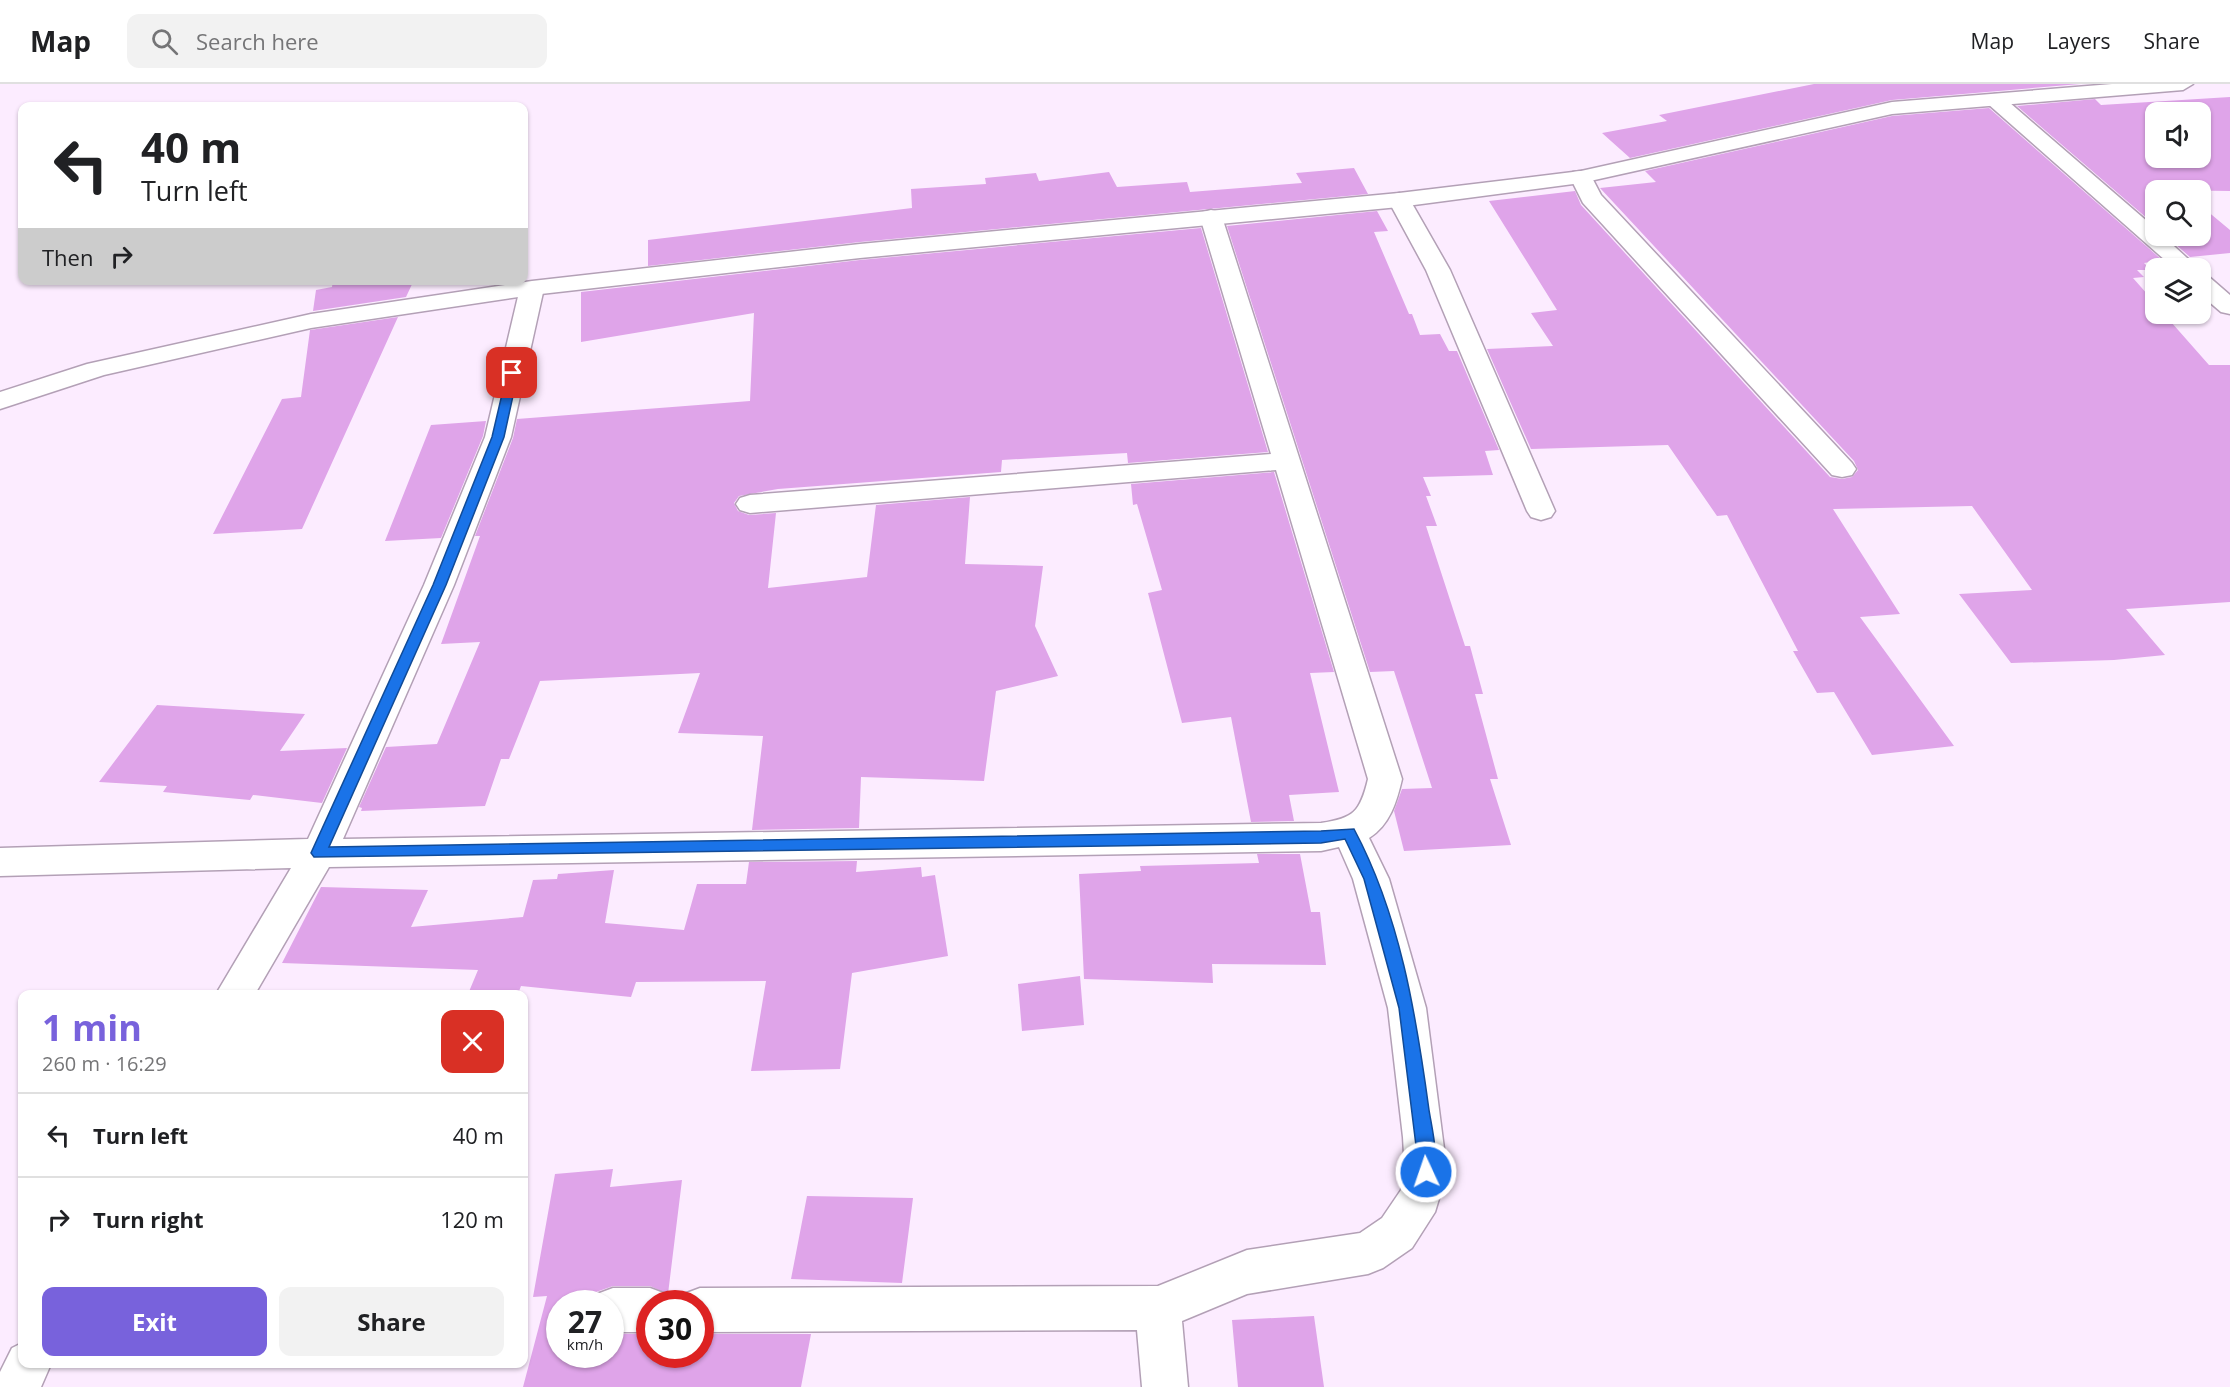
<!DOCTYPE html>
<html lang="en">
<head>
<meta charset="utf-8">
<style>
	:root { --surface:#fff; --page:#f2f2f2; --text:#202124; --muted:#757577; --line:#e0e0e0; --accent:#7862dc }
	body { margin:0; font-family:"Open Sans",sans-serif; background:var(--page); color:var(--text); height:100vh; display:flex; flex-direction:column; font-size:22px; white-space:nowrap }
	* { box-sizing:border-box; margin:0 }
	p { font-size:20px; color:var(--muted) }
	.icon { flex:none; width:33px; height:33px; fill:none; stroke:currentColor; stroke-width:2; stroke-linecap:round; stroke-linejoin:round }
	.map { position:relative; flex:1; overflow:hidden }
	.drawer { position:absolute; left:18px; top:906px; width:510px; height:378px; display:flex; flex-direction:column; background:var(--surface); border-radius:12px; box-shadow:0 2px 4px #0004 }
	.drawer>* { flex:none }
	.guide { position:absolute; left:18px; top:18px; width:510px; height:183px; border-radius:12px; box-shadow:0 2px 4px #0004; background:#fff; color:var(--text); overflow:hidden }
	.buttons { position:absolute; left:2145px; top:18px; display:grid; gap:12px }
	.buttons a { display:grid; place-items:center; width:66px; height:66px; border-radius:12px; background:var(--surface); box-shadow:0 2px 4px #0004; font-size:30px }
	.speed { position:absolute; left:546px; top:1206px; display:flex; gap:12px; font-size:30px; font-weight:700; text-align:center }
	.speed>* { display:grid; place-content:center; width:78px; height:78px; border-radius:50%; background:var(--surface); box-shadow:0 2px 4px #0004; line-height:1 }
	.speed small { font-size:15px; font-weight:400 }
	.speed .limit { border:9px solid #d22; background:#fff; color:#111 }
	.pin { position:absolute; display:grid; place-items:center; width:51px; height:51px; color:#fff; margin:-26px; border-radius:12px; box-shadow:0 3px 9px #0006 }
	.me { position:absolute; width:66px; margin:-33px; rotate:357deg; stroke-linejoin:round; filter:drop-shadow(0 0 4px #0008) }
	.turn { display:flex; align-items:center; gap:21px; height:126px; padding:0 24px; font-size:27px }
	.turn .icon { width:78px; height:78px; stroke-width:2.5 }
	.turn b { display:block; font-size:42px; line-height:51px }
	.then { display:flex; align-items:center; height:57px; padding:0 24px; background:#0003; gap:12px; font-size:22px }
	.round { display:grid; place-items:center; flex:none; width:63px; height:63px; border-radius:12px; background:var(--page) }
	.head { display:flex; align-items:center; justify-content:space-between; height:102px; padding:0 24px }
	h1 { font-size:36px; font-weight:700; line-height:45px; color:var(--accent) }
	.cta { display:flex; gap:12px; margin-top:auto; padding:12px 24px }
	.cta a { flex:1; height:69px; border-radius:12px; background:var(--accent); color:#fff; font-size:24px; font-weight:700; line-height:69px; text-align:center }
	.cta a+a { background:var(--page); color:var(--text) }
	ul { padding:0; list-style:none }
	li { display:flex; align-items:center; gap:18px; height:84px; padding:0 24px; border-top:2px solid var(--line) }
	li div { flex:1 }
	li b { display:block; font-size:22px }
	li em { font-style:normal }
	header { display:flex; align-items:center; gap:36px; box-sizing:border-box; height:84px; padding:0 30px; background:var(--surface); border-bottom:2px solid var(--line) }
	header strong { font-size:28px }
	nav { display:flex; gap:33px; margin-inline-start:auto; font-size:21px }
	.search { width:420px; height:54px; background:var(--page); display:flex; align-items:center; gap:15px; box-sizing:border-box; padding:0 21px; border-radius:12px; color:var(--muted); font-size:22px }
	.map>svg:first-child { display:block }
	.building { fill:#dfa4e9; fill-rule:evenodd }
	.lines { fill:none; stroke-linecap:round; stroke-linejoin:round }
	.minor-casing { stroke:#b3a0b6; stroke-width:3 }
	.tertiary-casing { stroke:#b3a0b6; stroke-width:3 }
	.minor { fill:#fff; fill-rule:evenodd }
	.tertiary { fill:#fff; fill-rule:evenodd }
	.route { fill:#1a73e8; stroke:#114b97; stroke-width:1.5 }
</style>
</head>
<body>
<header>
<strong>Map</strong>
<div class="search"><svg class="icon" aria-label="search" viewBox="0 0 24 24"><circle cx="10" cy="10" r="6"/><path d="M15 15l6 6"/></svg>Search here</div>
<nav><a>Map</a><a>Layers</a><a>Share</a></nav>
</header>
<div class="map">
<svg width="2230" height="1303" viewBox="0 0 2230 1303">
	<rect width="100%" height="100%" fill="#fcecff"/>
	<path class="building" d="M1814 0H2080L1892 16 1630 74 1602 49 1667 37 1659 31Z
		M2230 13V107L2156 106V142L2017 22 2095 15 2101 21ZM2156 28H2200V74H2156Z
		M1989 24 2162 176 2144 179 2151 186H2137L2144 193 2133 194 2156 220V230H2164L2209 281H2230V518L2126 525 2165 571 2114 576 2011 579 1959 510 2032 506 1972 422 1833 425 1900 530 1860 533 1954 662 1872 671 1834 608 1817 609 1793 567H1798L1727 431 1717 432 1668 361 1531 365 1487 265 1553 262 1531 229 1557 226 1489 117 1575 107 1581 121 1830 393 1842 395 1852 393 1858 386 1854 377 1600 104 1656 98 1645 87 1892 32Z
		M1354 84 1368 110 860 158 648 182V156L912 124 911 105 986 100 985 94 1036 89 1039 97 1109 88 1117 103 1187 98 1190 108 1302 99 1296 89Z
		M2200 121 2230 146V169L2190 173 2166 152H2200Z
		M1377 127 1388 147 1374 148 1409 230H1412L1420 251 1440 250 1449 267H1457L1499 366 1485 367 1493 391 1423 393 1431 412H1426L1437 442H1426L1465 562H1470L1483 610H1475L1498 695H1490L1511 761 1404 767 1394 727 1402 705 1432 704 1394 587 1370 588 1227 142Z
		M1201 144 1268 368 1128 379 1127 369 1002 376 1001 388 778 405 739 412 734 419 738 427 749 431 776 429 768 504 867 493 876 421 970 413 965 480 1043 482 1035 542 1058 592 996 607 984 697 861 693 859 744 752 746 763 652 678 649 700 589 540 597 509 675H501L485 722 361 727 362 724 359 723 386 663 437 660 480 558 441 560 480 452H475L513 354 517 335 750 317 754 229 581 258V208L860 176Z
		M333 196H414L406 213 313 227 316 206 332 203Z
		M398 233 302 445 213 450 282 315 301 313 310 246Z
		M486 337 483 352 441 454 385 457 431 341Z
		M1274 388 1334 588 1310 589 1339 708 1289 711 1294 737 1251 738 1231 633 1182 639 1148 509 1162 506 1137 420 1133 421 1131 400Z
		M157 621 305 630 280 667 347 664 322 719 253 711 250 716 163 708 167 702 99 698Z
		M1257 770H1300L1311 828H1320L1326 881 1212 880 1213 899 1084 895 1079 790 1141 787 1140 782 1259 779Z
		M857 777 856 788 921 783 922 793 935 791 948 872 852 889 840 985 751 987 766 897 636 898 631 913 521 902 518 910H468L478 886 282 879 321 803 428 806 411 843 523 833 533 796 557 795 558 790 614 786 605 839 684 846 697 800H746L749 778Z
		M1080 892 1084 941 1022 947 1018 900Z
		M613 1085 610 1103 682 1096 668 1210 650 1202H613L596 1208 591 1220H560V1270H610V1250H650V1270H700V1250H811L801 1303H523L547 1212 533 1213 555 1090Z
		M807 1112 913 1114 902 1199 791 1195Z
		M1314 1232 1324 1303H1238L1232 1236Z"/>
	<g class="lines">
		<g class="minor-casing">
			<path id="minor" d="M1995 10 2002 12 2156 145V152H2163L2198 184H2174L1988 20 1985 16 1988 12Z
				M1581 87 1589 88 1601 111 1852 379 1856 385 1852 391 1842 393 1832 391 1583 119 1570 93 1573 88Z
				M1399 109 1407 111 1410 116 1450 186 1555 427 1551 433 1541 436 1531 433 1527 427 1426 186 1388 116 1391 111Z
				M1211 126 1219 128 1222 133 1402 695C1397 717 1390 741 1369 754L1389 795 1426 924 1447 1088 1435 1128 1412 1164 1383 1184 1368 1190 1247 1210 1182 1237 1188 1303H1142L1137 1246 700 1248V1220H680L684 1210 700 1204 1158 1202 1247 1166 1360 1149 1382 1134 1401 1106 1405 1088 1403 1053 1388 924 1353 795 1339 763 1321 767 329 783 255 910H216L291 784 0 792V764L308 755 424 501 485 353 520 204 524 199H540L544 204 511 353 454 501 343 755 1321 739C1354 734 1360 728 1368 695L1276 386 750 429 740 426 736 420 740 414 750 411 1271 370 1200 133 1203 128Z
				M2200 190 2208 192 2230 211V230L2221 228 2200 210Z
				M613 1204H650L666 1210 670 1220H650V1248H613L610 1247V1220H593L597 1210Z
				M22 1259V1280H51L41 1303H0V1288L12 1264Z"/>
		</g>
		<g class="tertiary-casing">
			<path id="tertiary" d="M2112 0H2193L2183 6 1892 30 1581 99 1399 123 860 174 532 211 311 244 104 291 0 325V308L87 280 311 230 532 197 860 160 1399 109 1581 87 1892 18Z"/>
		</g>
		<use href="#minor" class="minor"/>
		<use href="#tertiary" class="tertiary"/>
	</g>
	<path class="route" d="M512 286 518 289 504 353 446 501 329 763 1321 747 1354 745C1400 831 1416 930 1429 1026 1432 1045 1440 1076 1432 1094L1426 1096 1420 1094 1399 924 1364 795 1345 755 1321 759 314 773 311 769 433 501 492 353 507 289Z"/>
</svg>
<div class="buttons">
<a><svg class="icon" aria-label="sound" viewBox="0 0 24 24"><path d="M4 9h4l5-4v14l-5-4H4zM17 9q2 3 0 6"/></svg></a>
<a><svg class="icon" aria-label="search" viewBox="0 0 24 24"><circle cx="10" cy="10" r="6"/><path d="M15 15l6 6"/></svg></a>
<a><svg class="icon" aria-label="layers" viewBox="0 0 24 24"><path d="M12 4l9 5-9 5-9-5zM3 14l9 5 9-5"/></svg></a>
</div>
<div class="speed"><div>27<small>km/h</small></div><div class="limit">30</div></div>
<div class="pin" style="left:512px;top:289px;background:#d93025"><svg class="icon" aria-label="arrive" viewBox="0 0 24 24"><path d="M6 21V4h12l-3 4 3 4H6"/></svg></div>
<svg class="me" style="left:1426px;top:1088px" viewBox="-20 -20 40 40"><circle r="17" fill="#1a73e8" stroke="#fff" stroke-width="3"/><path d="M0-11L8 9 0 5-8 9z" fill="#fff"/></svg>
<div class="guide">
<div class="turn"><svg class="icon" aria-label="left" viewBox="0 0 24 24"><path d="M17 20v-9H6M10 6l-5 5 5 5"/></svg><div><b>40 m</b>Turn left</div></div>
<div class="then">Then<svg class="icon" aria-label="right" viewBox="0 0 24 24"><path d="M7 20v-9h11M14 6l5 5-5 5"/></svg></div>
</div>
<section class="drawer">
<div class="head"><div><h1>1 min</h1><p>260 m · 16:29</p></div><a class="round" style="background:#d93025;color:#fff"><svg class="icon" aria-label="close" viewBox="0 0 24 24"><path d="M6 6l12 12M18 6L6 18"/></svg></a></div>
<ul>
<li><svg class="icon" aria-label="left" viewBox="0 0 24 24"><path d="M17 20v-9H6M10 6l-5 5 5 5"/></svg><div><b>Turn left</b></div><em>40 m</em></li>
<li><svg class="icon" aria-label="right" viewBox="0 0 24 24"><path d="M7 20v-9h11M14 6l5 5-5 5"/></svg><div><b>Turn right</b></div><em>120 m</em></li>
</ul>
<div class="cta"><a>Exit</a><a>Share</a></div>
</section>
</div>
</body>
</html>
